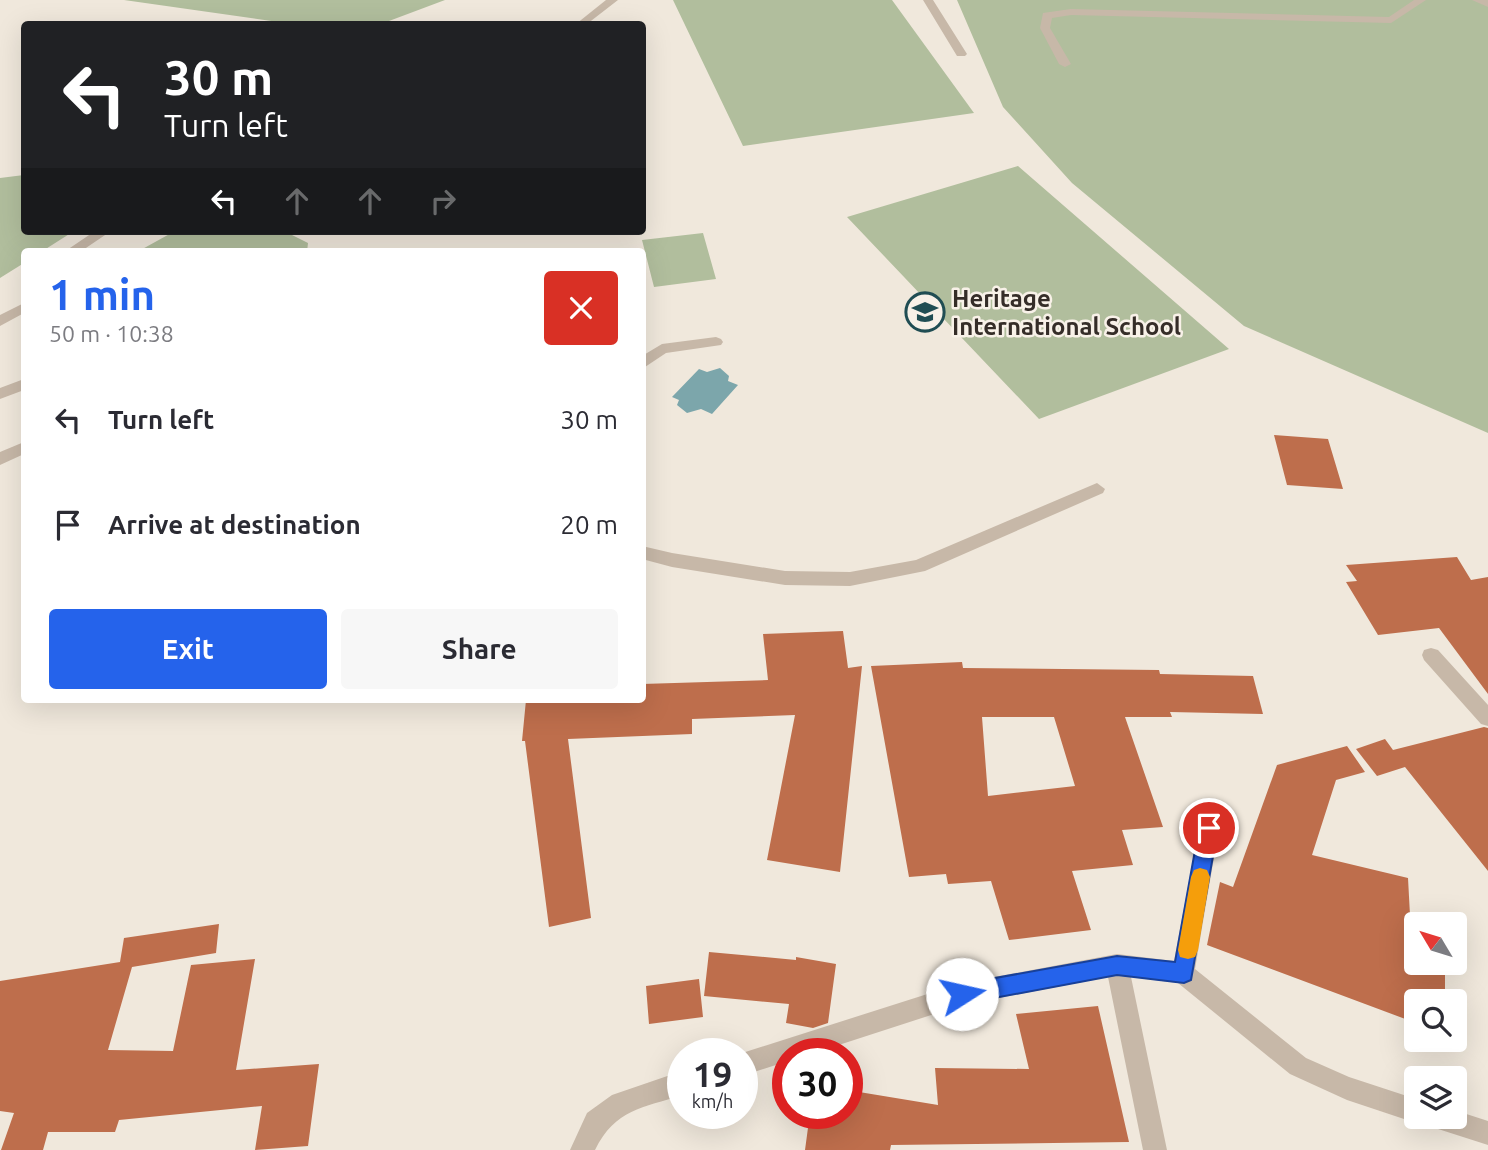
<!DOCTYPE html>
<html lang="en">
<head>
<meta charset="utf-8">
<style>
	:root { --surface:#fff; --page:#f7f7f7; --text:#2b2b33; --muted:#7c7c81; --accent:#2563eb }
	body { margin:0; font-family:Ubuntu,sans-serif; background:var(--page); color:var(--text); height:100vh; display:flex; flex-direction:column; font-size:26px; white-space:nowrap }
	* { box-sizing:border-box; margin:0 }
	p { font-size:23px; color:var(--muted) }
	.icon { flex:none; width:38px; height:38px; fill:none; stroke:currentColor; stroke-width:2; stroke-linecap:round; stroke-linejoin:round }
	.map { position:relative; flex:1; overflow:hidden }
	.panel { position:absolute; left:21px; top:248px; width:625px; height:455px; display:flex; flex-direction:column; background:var(--surface); border-radius:7px; box-shadow:0 7px 28px #0002 }
	.panel>* { flex:none }
	.top-card { position:absolute; left:21px; top:21px; width:625px; height:214px; border-radius:7px; box-shadow:0 7px 28px #0002; background:#202124; color:#fff; overflow:hidden }
	.needle { width:46px; rotate:308deg }
	.buttons { position:absolute; left:1404px; top:912px; display:grid; gap:14px }
	.buttons a { display:grid; place-items:center; width:63px; height:63px; border-radius:7px; background:var(--surface); box-shadow:0 7px 28px #0002; font-size:35px }
	.speed { position:absolute; left:667px; top:1038px; display:flex; gap:14px; font-size:35px; font-weight:700; text-align:center }
	.speed>* { display:grid; place-content:center; width:91px; height:91px; border-radius:50%; background:var(--surface); box-shadow:0 7px 28px #0002; line-height:1 }
	.speed small { font-size:18px; font-weight:400 }
	.speed .limit { border:10px solid #d22; background:#fff; color:#111 }
	.pin { position:absolute; display:grid; place-items:center; width:60px; height:60px; color:#fff; margin:-30px; border:4px solid #fff; border-radius:50%; box-shadow:0 2px 7px #0007 }
	.me { position:absolute; width:77px; margin:-38px; rotate:80deg; stroke-linejoin:round; filter:drop-shadow(0 0 5px #0008) }
	.turn { display:flex; align-items:center; gap:24px; height:147px; padding:0 28px; font-size:32px }
	.turn .icon { width:91px; height:91px; stroke-width:2.5 }
	.turn b { display:block; font-size:49px; line-height:60px }
	.lanes { display:flex; align-items:center; height:66px; padding:0 28px; background:#0003; justify-content:center; gap:35px; direction:ltr }
	.lanes .off { opacity:.35 }
	.round { display:grid; place-items:center; flex:none; width:74px; height:74px; border-radius:7px; background:var(--page) }
	.summary { display:flex; align-items:center; justify-content:space-between; height:119px; padding:0 28px }
	h1 { font-size:42px; font-weight:600; line-height:52px; color:var(--accent) }
	.button { display:flex; gap:14px; margin-top:auto; padding:14px 28px }
	.button a { flex:1; height:80px; border-radius:7px; background:var(--accent); color:#fff; font-size:28px; font-weight:600; line-height:80px; text-align:center }
	.button a+a { background:var(--page); color:var(--text) }
	ul { padding:0; list-style:none }
	li { display:flex; align-items:center; gap:21px; height:105px; padding:0 28px }
	li div { flex:1 }
	li b { display:block; font-size:26px }
	li em { font-style:normal }
	.map>svg:first-child { display:block }
	.green { fill:#b1be9d }
	.water { fill:#7ca6ab }
	.building { fill:#be6e4c; fill-rule:evenodd }
	.lines { fill:none; stroke-linecap:round; stroke-linejoin:round }
	.service { fill:#c7b8a8; fill-rule:evenodd }
	.minor { fill:#c7b8a8; fill-rule:evenodd }
	.route { fill:#2563eb; stroke:#184099; stroke-width:2 }
	.slow { fill:#f59e0b }
	.labels { text-anchor:middle; dominant-baseline:central; stroke-width:5; stroke-linejoin:round; paint-order:stroke }
	.poi-label { font-size:24px; font-weight:bold; fill:#352d28; stroke:#f8f1e8; text-anchor:start }
</style>
</head>
<body>
<div class="map">
<svg width="1488" height="1150" viewBox="0 0 1488 1150">
	<rect width="100%" height="100%" fill="#f0e8dc"/>
	<path class="green" d="M124 0H445L381 24H292Z
		M673 0H892L974 113 743 146Z
		M957 0H1488V433L1244 326 1072 183 1003 107Z
		M1018 166 1229 349 1039 419 847 217Z
		M24 175V231H74L41 252H24V263L0 278V178Z
		M175 231H284L308 243 307 252H137Z
		M703 233 716 279 654 287 642 240Z"/>
	<path class="water" d="M720 368 729 376 728 381 738 385 712 414 701 409 687 413 677 405 679 400 672 397 699 369 707 372Z"/>
	<path class="building" d="M1274 435 1328 439 1343 489 1287 485Z
		M1457 557 1471 580 1488 577V694L1439 628 1378 635 1346 582 1357 581 1346 565Z
		M843 631 848 668 862 666 840 872 767 860 795 715 692 719V734L568 739 591 918 549 927 525 741H522L526 700H642V684L768 680 763 634Z
		M962 662 963 668 1159 670 1160 674 1253 676 1263 714 1170 712 1172 717H1125L1163 827 1122 830 1133 865 1072 871 1091 930 1009 940 991 881 948 884 946 874 909 877 871 666ZM982 717H1054L1075 786 988 796Z
		M1484 727 1488 728V871L1405 767 1377 776 1356 749 1385 739 1393 750Z
		M1347 746 1365 772 1336 780 1312 855 1408 878 1411 934H1416V962H1445V1001H1416V1023L1207 945 1220 882 1233 887 1277 765Z
		M219 924 216 953 132 967 108 1050 173 1051 191 965 255 959 236 1070 319 1064 308 1146 255 1150 262 1106 119 1120 115 1132H48L43 1150H1L14 1113 0 1111V981L120 962 124 938Z
		M709 952 796 960V957L836 964 828 1023 813 1028 786 1023 789 1004 704 996Z
		M699 979 703 1017 649 1024 646 986Z
		M1098 1006 1129 1142 891 1145 890 1150H805L810 1113H847V1090L938 1105 935 1068 1029 1069 1016 1014Z"/>
	<g class="lines">
		<path class="service" d="M606 0H618L587 24H576Z
			M1414 0H1426L1391 23 1071 15 1052 18 1050 28 1071 64 1065 67 1059 64 1040 28 1043 13 1071 9 1389 17Z
			M95 231H111L80 252H64Z
			M24 303V313L0 326V315Z
			M716 337 721 339 723 342 721 345 666 353 642 369V356L662 344Z
			M24 379V390L0 399V388Z
			M24 442V454L0 465V452Z
			M1097 483 1105 489 1103 493 925 571 850 586 785 585 672 567 642 559V546L672 553 785 571 850 572 916 560Z"/>
		<path class="minor" d="M923 0H933L967 54 965 56H957Z
			M1472 0H1488V7Z
			M1431 648 1438 650 1488 705V726L1481 724 1424 660 1422 655 1424 650Z
			M1209 819 1216 821 1219 828 1195 969 1306 1058 1349 1077 1416 1099V1116H1454V1110L1488 1121V1145L1435 1128 1427 1124 1424 1119 1416 1123 1347 1100 1290 1074 1178 983 1131 977 1167 1150H1143L1108 977 962 1005 811 1054H788V1061L742 1076V1054H739L962 983 1117 954 1174 961 1199 828 1202 821Z
			M682 1071V1095C643 1108 615 1109 595 1150H570L587 1113 612 1095Z"/>
	</g>
	<path class="route" d="M1209 820 1215 822 1218 828 1191 980 1184 983 1117 975 962 1004 955 1001 952 994 955 987 962 984 1117 956 1175 962 1199 828 1202 822Z"/>
	<path class="slow" d="M1200 868 1207 870 1210 877 1198 950 1195 957 1188 959 1180 957 1178 950 1191 877 1194 870Z"/>
	<defs>
		<g id="school-ring" transform="scale(2.0125)"><circle r="9.5" fill="#f8f1e8" stroke="#204d53" stroke-width="1.5"/><path d="M0-5L7-2L0 1L-7-2ZM-4 1L0 2.5L4 1V4Q0 6-4 4Z" fill="#204d53"/></g>
	</defs>
	<g fill-rule="evenodd">
		<use href="#school-ring" x="925" y="312"/>
	</g>
	<g class="labels">
		<g class="poi-label">
			<text x="952" y="298">Heritage<tspan x="952" dy="28">International School</tspan></text>
		</g>
	</g>
</svg>
<div class="buttons">
<a><svg class="needle" viewBox="-14 -14 28 28"><path d="M0-13l5 13h-10z" fill="#e53935"/><path d="M0 13l5-13h-10z" fill="#7c7c81"/></svg></a>
<a><svg class="icon" aria-label="search" viewBox="0 0 24 24"><circle cx="10" cy="10" r="6"/><path d="M15 15l6 6"/></svg></a>
<a><svg class="icon" aria-label="layers" viewBox="0 0 24 24"><path d="M12 4l9 5-9 5-9-5zM3 14l9 5 9-5"/></svg></a>
</div>
<div class="speed"><div>19<small>km/h</small></div><div class="limit">30</div></div>
<div class="pin" style="left:1209px;top:828px;background:#d93025"><svg class="icon" aria-label="arrive" viewBox="0 0 24 24"><path d="M6 21V4h12l-3 4 3 4H6"/></svg></div>
<svg class="me" style="left:962px;top:994px" viewBox="-20 -20 40 40"><circle r="19" fill="#fff"/><path d="M0-13L10 11 0 6-10 11z" fill="#2563eb"/></svg>
<div class="top-card">
<div class="turn"><svg class="icon" aria-label="left" viewBox="0 0 24 24"><path d="M17 20v-9H6M10 6l-5 5 5 5"/></svg><div><b>30 m</b>Turn left</div></div>
<div class="lanes"><svg class="icon" aria-label="left" viewBox="0 0 24 24"><path d="M17 20v-9H6M10 6l-5 5 5 5"/></svg><svg class="icon off" aria-label="ahead" viewBox="0 0 24 24"><path d="M12 20V5M6 11l6-6 6 6"/></svg><svg class="icon off" aria-label="ahead" viewBox="0 0 24 24"><path d="M12 20V5M6 11l6-6 6 6"/></svg><svg class="icon off" aria-label="right" viewBox="0 0 24 24"><path d="M7 20v-9h11M14 6l5 5-5 5"/></svg></div>
</div>
<section class="panel">
<div class="summary"><div><h1>1 min</h1><p>50 m · 10:38</p></div><a class="round" style="background:#d93025;color:#fff"><svg class="icon" aria-label="close" viewBox="0 0 24 24"><path d="M6 6l12 12M18 6L6 18"/></svg></a></div>
<ul>
<li><svg class="icon" aria-label="left" viewBox="0 0 24 24"><path d="M17 20v-9H6M10 6l-5 5 5 5"/></svg><div><b>Turn left</b></div><em>30 m</em></li>
<li><svg class="icon" aria-label="arrive" viewBox="0 0 24 24"><path d="M6 21V4h12l-3 4 3 4H6"/></svg><div><b>Arrive at destination</b></div><em>20 m</em></li>
</ul>
<div class="button"><a>Exit</a><a>Share</a></div>
</section>
</div>
</body>
</html>
